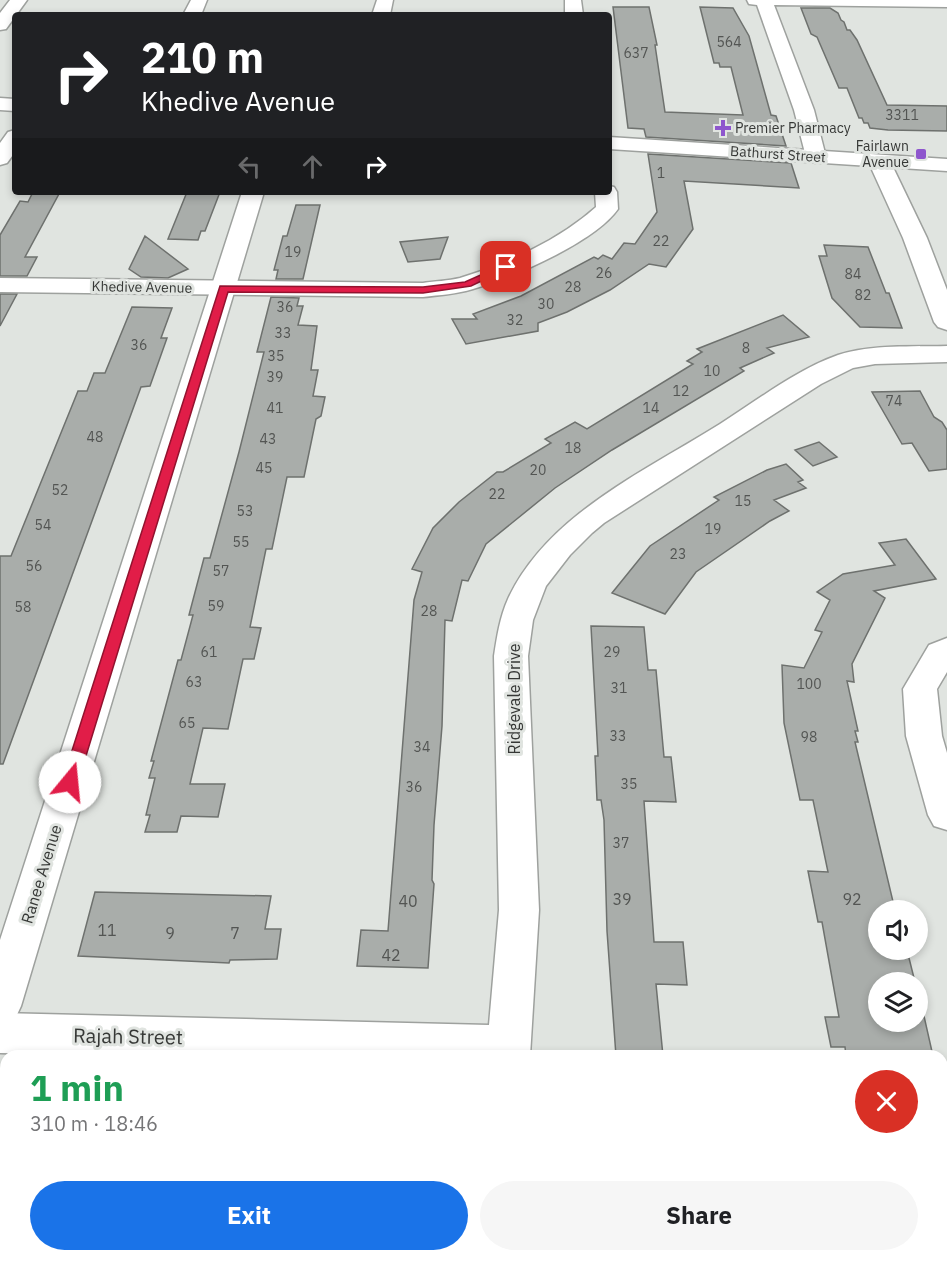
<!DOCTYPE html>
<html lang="en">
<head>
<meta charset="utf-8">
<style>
	:root { --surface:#fff; --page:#f6f6f6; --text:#202124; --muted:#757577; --accent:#1a73e8 }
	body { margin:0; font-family:"IBM Plex Sans",sans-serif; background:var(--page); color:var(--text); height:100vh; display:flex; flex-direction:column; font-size:22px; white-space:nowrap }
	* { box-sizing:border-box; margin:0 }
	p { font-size:20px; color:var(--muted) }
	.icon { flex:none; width:33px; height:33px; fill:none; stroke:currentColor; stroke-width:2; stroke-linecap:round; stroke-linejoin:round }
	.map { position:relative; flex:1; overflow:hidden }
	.side { position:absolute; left:0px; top:1050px; width:948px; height:212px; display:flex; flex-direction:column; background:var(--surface); border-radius:18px 18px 0 0; box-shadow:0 3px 9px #0003 }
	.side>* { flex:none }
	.banner { position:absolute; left:12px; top:12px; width:600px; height:183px; border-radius:6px; box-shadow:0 3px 9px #0003; background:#202124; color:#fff; overflow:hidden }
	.fabs { position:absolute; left:868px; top:900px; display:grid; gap:12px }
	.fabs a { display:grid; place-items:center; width:60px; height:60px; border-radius:50%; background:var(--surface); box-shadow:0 3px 9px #0003; font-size:30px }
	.pin { position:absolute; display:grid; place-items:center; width:51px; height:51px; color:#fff; margin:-26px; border-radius:12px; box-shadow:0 3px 9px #0006 }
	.me { position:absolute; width:66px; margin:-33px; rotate:17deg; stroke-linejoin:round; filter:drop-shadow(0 0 4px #0008) }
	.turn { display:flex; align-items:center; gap:21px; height:126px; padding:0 30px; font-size:27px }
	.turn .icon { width:78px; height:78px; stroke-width:2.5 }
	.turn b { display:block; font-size:42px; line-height:51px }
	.lanes { display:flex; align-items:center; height:57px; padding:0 30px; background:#0003; justify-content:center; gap:30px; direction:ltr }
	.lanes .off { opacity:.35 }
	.round { display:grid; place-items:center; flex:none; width:63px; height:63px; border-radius:32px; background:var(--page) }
	.head { display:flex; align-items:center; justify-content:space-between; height:102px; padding:0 30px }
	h1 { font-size:36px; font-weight:800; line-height:45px; color:#1e9e55 }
	.action { display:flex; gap:12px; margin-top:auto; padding:12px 30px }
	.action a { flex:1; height:69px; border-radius:36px; background:var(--accent); color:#fff; font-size:24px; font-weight:800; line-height:69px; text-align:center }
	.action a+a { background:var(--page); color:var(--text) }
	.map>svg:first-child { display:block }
	.building { fill:#a9adaa; stroke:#6e716e; stroke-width:1.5 }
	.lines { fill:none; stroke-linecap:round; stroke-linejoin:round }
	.street-casing { stroke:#9ea19e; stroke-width:3 }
	.secondary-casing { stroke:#9ea19e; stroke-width:3 }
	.street { fill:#fff; fill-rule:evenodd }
	.secondary { fill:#fff; fill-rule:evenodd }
	.route { fill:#e11d48; stroke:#92132f; stroke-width:1.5 }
	.poi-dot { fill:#8e56cd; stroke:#e0e4e0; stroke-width:2 }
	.labels { text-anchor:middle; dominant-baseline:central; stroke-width:6; stroke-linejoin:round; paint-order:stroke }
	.number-label { font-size:14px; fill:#535553 }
	.far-poi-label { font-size:14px; fill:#363836; stroke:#e0e4e0; text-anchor:start }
	.far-street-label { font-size:14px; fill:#363836; stroke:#e0e4e0 }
	.street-label { font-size:16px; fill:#363836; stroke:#e0e4e0 }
	.near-number-label { font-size:16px; fill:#535553 }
	.near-street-label { font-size:20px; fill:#363836; stroke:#e0e4e0 }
</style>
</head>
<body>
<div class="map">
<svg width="947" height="1261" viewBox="0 0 947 1261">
	<rect width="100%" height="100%" fill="#e0e4e0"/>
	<path class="building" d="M613 7H649L657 45H655L665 112 743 115 731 67H720L719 63H714L700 7 733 8 749 36 771 115 776 116 786 146 646 137 644 129 628 128Z
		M801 8H830L838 13 841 20 844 22 847 30H850L857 40 887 105 947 106V131L888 130 870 128 868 123H864L862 118H859L847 88H839L817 37 811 34Z
		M648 154 791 163 799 188 684 181 693 229 666 267 649 264 610 290 567 312 538 323V331L466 344 452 319H477L473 314 521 296 594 257 598 259 603 255 612 259 624 243 635 244 657 212Z
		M33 192H60L25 257H37L27 276H0V235L20 201 28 202Z
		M187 192H220L205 231H201L198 240 168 239Z
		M296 205H320L303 279H276L278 270H274L283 236H287Z
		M145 236 188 269 168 278 141 277 129 269Z
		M448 237 440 259 408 262 400 242Z
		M824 245 868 247 886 293H889L902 328 860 327 832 298 819 256H827Z
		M0 294H17L0 326Z
		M271 297 299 298 297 306H303L298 325 317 326 311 370H318L313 396 325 397 321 416 316 419 304 477H287L272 549H266L250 627 261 628 254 659H243L228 729 203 728 190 784H225L218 817 181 816 177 832H145L150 815H146L155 778H149L154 761H151L178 660H181L193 615H189L204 558H210L239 452 264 352H257Z
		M132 307 172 308 161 338H167L150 386 141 387 3 764H0V556H11L78 391H87L94 373H105Z
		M783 315 809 337 767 348 774 353 740 368 744 371 612 450 555 488 486 544 468 581 462 580 452 621 445 620 442 726 434 825 432 880 434 884 428 968 357 966 361 930 388 931 414 600 422 572 412 569 433 528 459 502 497 472H503L551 443 545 439 575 422 587 429 693 364 687 361 702 352 697 349Z
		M920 391 934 417 942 422 947 430V469L929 471 912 443 902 444 872 392Z
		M819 442 837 457 813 466 795 450Z
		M786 464 803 480 798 482 806 488 774 500 789 511 770 521 696 572 665 614 612 593 650 546 719 500 714 497 767 470Z
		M906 539 936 579 874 591 885 598 852 664 854 682 847 681 858 731H855L858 742H855L895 910H879V950H907L915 982H879V1022H918L919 994 933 1056H846L845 1047H831L825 1017H839L822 922H818L808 871 828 872 813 800H800L784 723 782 665 804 668 822 632 815 630 830 600 817 592 843 574 895 565 879 543Z
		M591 626 644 627 648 670H656L664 757H671L676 802 644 801 654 942H683L687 985 656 984 663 1056H616L607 931 604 820 601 800H597L595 756H598Z
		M95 892 271 896 265 929H281L277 959 230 960 229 963 78 956Z"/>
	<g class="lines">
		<g class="street-casing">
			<path id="street" d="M10 0H27L6 29 0 30V13Z
				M191 0H207L201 15H183Z
				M377 0H393L390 15H372Z
				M565 0H581L583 15H565Z
				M747 0H947V7L774 5 814 110 826 157 823 161 816 163 809 161 806 157 794 110 757 5 749 4Z
				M15 130V152L7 163 0 165V143L8 132Z
				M879 155 886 157 890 161 927 238 947 290V330L938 327 934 322 903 238 868 161 872 157Z
				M609 186 614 187 617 192 618 209C595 242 512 278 473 289 457 294 440 295 423 297L0 292V278L423 283C435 281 448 281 460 278 507 264 559 240 596 207L595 192H609Z
				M947 346V362L875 364 853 368 821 384 604 523 592 533 570 555 546 586 533 620 528 656 539 910 530 1056H138L0 1053V1013L489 1025 499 910 494 656C497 636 500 617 508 599 547 515 645 471 720 424 756 401 798 369 838 355 872 344 912 347 947 346Z
				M947 638V672L937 689 942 736 947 753V830L934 826 928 815 906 736 903 689 929 645Z
				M491 1256H539L541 1261H491Z"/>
		</g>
		<g class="secondary-casing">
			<path id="secondary" d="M0 98 15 99V111L0 110Z
				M609 137 947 159V171L609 149Z
				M242 192H264L21 1006 15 1019 0 1025V940Z"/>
		</g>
		<use href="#street" class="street"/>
		<use href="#secondary" class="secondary"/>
	</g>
	<path class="route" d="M503 265 511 267 471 286 423 293 228 292 78 782 75 786H65L62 782 220 286 423 287 465 282Z"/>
	<g class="poi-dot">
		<path d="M720 119h6v6h6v6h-6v6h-6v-6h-6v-6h6z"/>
		<rect x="915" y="148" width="12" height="12" rx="3"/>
	</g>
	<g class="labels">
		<g class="number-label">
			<text x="729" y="42">564</text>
			<text x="636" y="53">637</text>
			<text x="902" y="115">3311</text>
			<text x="661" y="173">1</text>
			<text x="661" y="241">22</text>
			<text x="293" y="252">19</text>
			<text x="604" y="273">26</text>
			<text x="853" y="274">84</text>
			<text x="573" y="287">28</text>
			<text x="863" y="295">82</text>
			<text x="546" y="304">30</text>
			<text x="285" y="307">36</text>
			<text x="515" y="320">32</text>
			<text x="283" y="333">33</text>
			<text x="139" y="345">36</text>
			<text x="746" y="348">8</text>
			<text x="276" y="356">35</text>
			<text x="712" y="371">10</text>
			<text x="275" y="377">39</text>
			<text x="681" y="391">12</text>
			<text x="894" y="401">74</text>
			<text x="275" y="408">41</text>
			<text x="651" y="408">14</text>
			<text x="95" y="437">48</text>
			<text x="268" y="439">43</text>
			<text x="573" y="448">18</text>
			<text x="264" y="468">45</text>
			<text x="538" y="470">20</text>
			<text x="60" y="490">52</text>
			<text x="497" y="494">22</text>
			<text x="743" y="501">15</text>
			<text x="245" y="511">53</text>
			<text x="43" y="525">54</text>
			<text x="713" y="529">19</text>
			<text x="241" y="542">55</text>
			<text x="678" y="554">23</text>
			<text x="34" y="566">56</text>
			<text x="221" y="571">57</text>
			<text x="216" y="606">59</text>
			<text x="23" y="607">58</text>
			<text x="429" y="611">28</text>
			<text x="209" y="652">61</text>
			<text x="612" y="652">29</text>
			<text x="194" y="682">63</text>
			<text x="809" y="684">100</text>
			<text x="619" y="688">31</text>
			<text x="187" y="723">65</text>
			<text x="618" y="736">33</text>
			<text x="809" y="737">98</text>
			<text x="422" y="747">34</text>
			<text x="629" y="784">35</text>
			<text x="414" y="787">36</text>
			<text x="621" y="843">37</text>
		</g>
		<g class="far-poi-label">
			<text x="735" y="128">Premier Pharmacy</text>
			<text x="909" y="146" text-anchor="end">Fairlawn<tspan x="909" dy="16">Avenue</tspan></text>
		</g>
		<g class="far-street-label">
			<text transform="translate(778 154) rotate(4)">Bathurst Street</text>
			<text transform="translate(142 287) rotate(1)">Khedive Avenue</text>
		</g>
		<g class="street-label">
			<text transform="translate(514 699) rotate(-90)">Ridgevale Drive</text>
			<text transform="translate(41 874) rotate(-73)">Ranee Avenue</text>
		</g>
		<g class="near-number-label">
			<text x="622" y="899">39</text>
			<text x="852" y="899">92</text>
			<text x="408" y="901">40</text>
			<text x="107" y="930">11</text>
			<text x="170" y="933">9</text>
			<text x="235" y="933">7</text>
			<text x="391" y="955">42</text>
		</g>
		<g class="near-street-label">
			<text transform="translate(128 1036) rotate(1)">Rajah Street</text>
		</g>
	</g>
</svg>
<div class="fabs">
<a><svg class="icon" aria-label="sound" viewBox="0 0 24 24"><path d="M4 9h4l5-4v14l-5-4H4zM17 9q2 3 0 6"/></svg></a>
<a><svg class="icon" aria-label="layers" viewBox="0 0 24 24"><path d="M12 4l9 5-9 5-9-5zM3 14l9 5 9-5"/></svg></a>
</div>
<div class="pin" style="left:506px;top:267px;background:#d93025"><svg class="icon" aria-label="arrive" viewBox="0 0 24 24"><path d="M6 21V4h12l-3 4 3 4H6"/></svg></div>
<svg class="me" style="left:70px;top:782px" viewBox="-20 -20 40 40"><circle r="19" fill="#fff"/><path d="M0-13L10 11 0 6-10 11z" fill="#e11d48"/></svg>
<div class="banner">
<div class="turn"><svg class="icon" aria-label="right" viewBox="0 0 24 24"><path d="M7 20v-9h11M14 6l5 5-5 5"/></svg><div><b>210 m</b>Khedive Avenue</div></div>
<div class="lanes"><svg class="icon off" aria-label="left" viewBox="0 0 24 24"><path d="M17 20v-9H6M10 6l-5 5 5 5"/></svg><svg class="icon off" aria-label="ahead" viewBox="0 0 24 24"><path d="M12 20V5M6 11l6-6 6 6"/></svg><svg class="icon" aria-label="right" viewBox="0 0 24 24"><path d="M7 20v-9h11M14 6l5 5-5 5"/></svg></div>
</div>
<section class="side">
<div class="head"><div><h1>1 min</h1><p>310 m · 18:46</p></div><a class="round" style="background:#d93025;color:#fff"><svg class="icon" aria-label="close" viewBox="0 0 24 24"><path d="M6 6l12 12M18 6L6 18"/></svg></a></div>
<div class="action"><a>Exit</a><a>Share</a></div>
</section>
</div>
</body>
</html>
